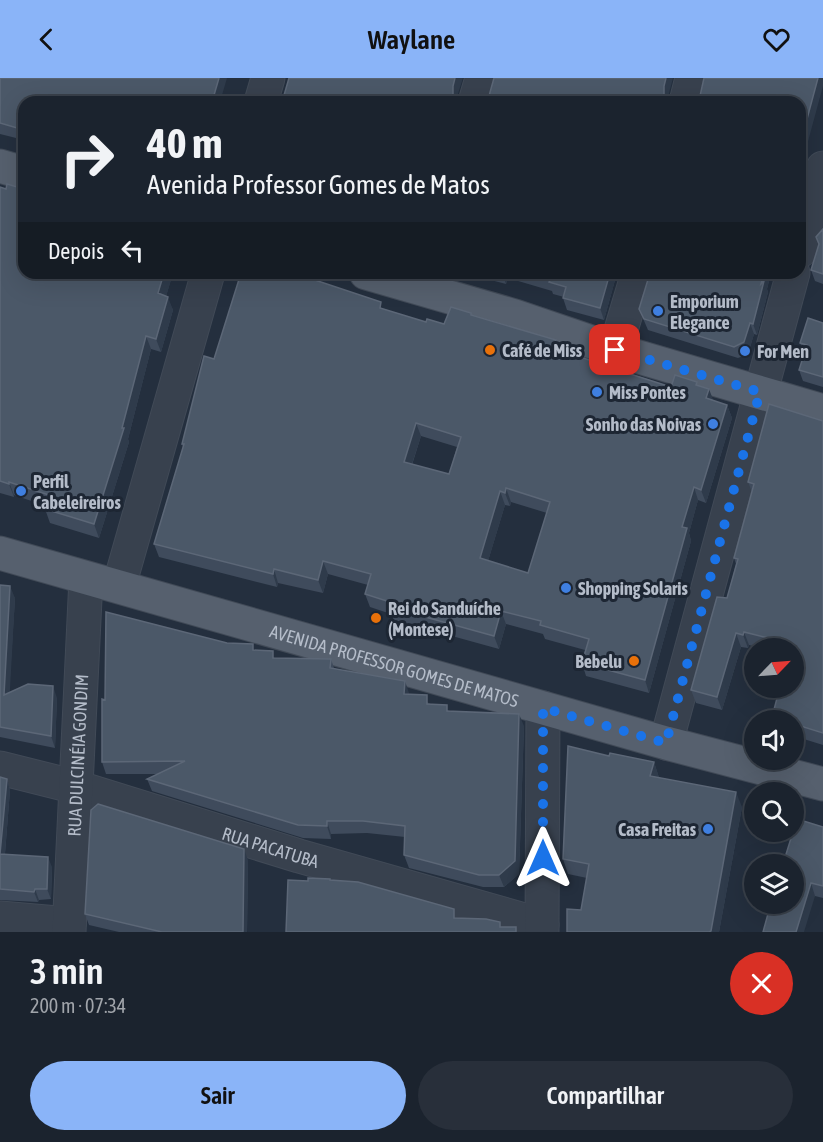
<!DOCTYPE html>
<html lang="pt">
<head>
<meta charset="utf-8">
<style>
	:root { --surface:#1b232e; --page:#282f3a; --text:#f1f3f6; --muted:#a0a4aa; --line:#39404a; --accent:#8ab4f8 }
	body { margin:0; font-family:"Asap Condensed",sans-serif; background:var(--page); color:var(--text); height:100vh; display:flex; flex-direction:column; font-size:22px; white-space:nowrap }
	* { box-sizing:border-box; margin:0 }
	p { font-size:20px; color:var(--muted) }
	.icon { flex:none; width:33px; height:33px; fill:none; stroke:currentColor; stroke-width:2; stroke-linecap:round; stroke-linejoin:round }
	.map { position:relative; height:854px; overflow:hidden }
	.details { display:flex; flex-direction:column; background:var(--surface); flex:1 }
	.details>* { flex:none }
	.top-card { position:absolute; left:18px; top:18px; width:788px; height:183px; border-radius:18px; box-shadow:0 6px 24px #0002,0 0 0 2px var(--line); background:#1b232e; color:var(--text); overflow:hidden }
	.needle { width:39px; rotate:65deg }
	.controls { position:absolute; left:744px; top:560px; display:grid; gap:12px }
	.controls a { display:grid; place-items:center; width:60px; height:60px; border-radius:50%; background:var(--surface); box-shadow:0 6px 24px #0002,0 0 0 2px var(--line); font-size:30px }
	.pin { position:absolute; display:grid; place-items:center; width:51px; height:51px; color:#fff; margin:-26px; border-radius:12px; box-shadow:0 3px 9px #0006 }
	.me { position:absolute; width:66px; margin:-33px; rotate:0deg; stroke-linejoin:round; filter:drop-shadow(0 0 4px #0008) }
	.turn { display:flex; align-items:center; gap:21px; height:126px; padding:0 30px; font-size:27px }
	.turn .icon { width:78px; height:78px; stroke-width:2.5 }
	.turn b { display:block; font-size:42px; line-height:51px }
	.then { display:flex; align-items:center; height:57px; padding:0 30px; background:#0003; gap:12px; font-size:22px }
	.round { display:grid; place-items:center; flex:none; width:63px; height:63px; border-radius:32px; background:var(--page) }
	.overview { display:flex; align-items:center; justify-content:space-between; height:102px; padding:0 30px }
	h1 { font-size:36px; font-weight:600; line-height:45px }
	.action { display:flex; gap:12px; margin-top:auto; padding:12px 30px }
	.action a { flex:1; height:69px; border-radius:36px; background:var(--accent); color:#111; font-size:24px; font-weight:600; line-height:69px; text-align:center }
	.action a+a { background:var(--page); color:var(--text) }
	header { display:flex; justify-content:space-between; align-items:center; height:78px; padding:0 30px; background:var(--accent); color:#111; font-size:27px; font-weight:600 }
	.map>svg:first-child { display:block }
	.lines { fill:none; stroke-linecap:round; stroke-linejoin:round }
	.minor-casing { stroke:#414a57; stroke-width:35 }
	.major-casing { stroke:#414a57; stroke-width:35 }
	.minor { stroke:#38414e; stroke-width:33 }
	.major { stroke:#56606e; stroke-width:33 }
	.wall { fill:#3f4b5c; fill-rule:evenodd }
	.shaded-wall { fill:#2f3b4b }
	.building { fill:#4b5868; stroke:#5c6777; stroke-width:1.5; fill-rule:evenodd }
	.route { stroke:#1a73e8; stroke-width:10; stroke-dasharray:0 18 }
	.shop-dot { fill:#3f7fe0; stroke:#1d2633; stroke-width:2 }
	.food-dot { fill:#e8710a; stroke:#1d2633; stroke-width:2 }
	.labels { text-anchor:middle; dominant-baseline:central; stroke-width:6; stroke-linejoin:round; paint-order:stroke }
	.poi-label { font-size:18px; font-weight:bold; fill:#b4bcc9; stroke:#1d2633; text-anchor:start }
	.street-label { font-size:18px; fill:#b4bcc9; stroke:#1d2633 }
</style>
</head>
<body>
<header><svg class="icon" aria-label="back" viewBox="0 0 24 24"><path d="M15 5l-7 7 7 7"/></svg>Waylane<svg class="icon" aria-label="heart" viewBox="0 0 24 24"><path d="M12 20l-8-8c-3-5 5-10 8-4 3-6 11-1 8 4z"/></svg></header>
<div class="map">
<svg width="823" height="854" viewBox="0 0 823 854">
	<rect width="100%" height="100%" fill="#242f3e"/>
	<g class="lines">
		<g class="minor-casing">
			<g id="minor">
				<path d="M261 24 268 0"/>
				<path d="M475 24 482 0"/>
				<path d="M686 24 692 0"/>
				<path d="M800 173 823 90"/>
				<path d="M615 272 638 195"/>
				<path d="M119 508 208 195"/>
				<path d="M666 665 793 195"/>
				<path id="s1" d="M0 690 76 709 299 778 542 847"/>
				<path d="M0 840 69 846"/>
				<path id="s2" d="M69 854 86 500"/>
				<path d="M542 854 543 630"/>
			</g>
		</g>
		<g class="major-casing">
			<g id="major">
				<path d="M0 88 24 95"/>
				<path d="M366 195 515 238 615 272 823 333"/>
				<path id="s3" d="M0 475 666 665 823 706"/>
			</g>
		</g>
		<use href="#minor" class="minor"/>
		<use href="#major" class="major"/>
	</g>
	<path class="wall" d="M0 0 24 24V62L0 56Z
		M0 109 173 195 166 218 173 232 161 274 151 271 128 361 129 364 99 460 50 445 45 431 46 428 14 417V419L0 415Z
		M823 151V206L815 203 811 192Z
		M241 195H297V196L384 231 426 244 444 246 472 237 556 262 560 272 671 309 698 307 713 323 727 327 732 340 706 425 698 422 689 455 691 463 649 615 586 598 582 585 585 572 545 561 543 556 506 546 499 571 394 542 391 536 370 529 365 516 368 507 328 496 323 515 278 505 277 509 159 479 154 466 183 369 182 366 214 281ZM421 358 457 369 449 396 412 387ZM511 424 547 435 528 495 488 483 505 427 510 428Z
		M464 195H617L604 242 567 232 563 220 564 219 553 216 552 213 508 200 506 206Z
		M650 195H771L767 211 768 214 757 257 754 256 748 276 738 280 648 252 639 231Z
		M823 245V309L803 303 799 292 805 276 800 265Z
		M823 343V667L794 658V642H773L772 639 794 570H761L749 567 748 570 741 569 722 632 696 625 691 612 727 520 736 486 734 480 752 414 748 404Z
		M0 507 15 520 9 615 57 620 55 670 0 659Z
		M255 572 275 580 331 581 334 590 409 616 431 626 450 633 524 648 519 796 504 809H483L409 790 404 777 405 759 367 755 331 756V761L303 760 152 713 147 701 158 696H106L102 684 105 622Z
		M609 678 654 684 659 700 742 729 719 854H567L581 832 587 800 568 796 563 781Z
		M0 699 7 701 10 712 5 776 52 789 51 821 39 822 38 824 0 822Z
		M823 749V820L815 818 763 854Z
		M248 782 247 854H119L89 847 85 836Z"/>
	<path class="shaded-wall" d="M219 0H227L220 24H212Z
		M455 0H463L457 19V24L453 17V8Z
		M666 0H673L668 19V24L664 17V8Z
		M818 0H823V8L800 93V67Z
		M164 195H173L163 229 158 215Z
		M502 195H506L508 200 506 206Z
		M610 195H617L604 242 600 230Z
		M764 195H771L767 211 768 214 757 257 753 246Z
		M168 219 173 232 161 274 156 261Z
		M750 245 754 256 748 276 744 264Z
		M146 258 151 271 128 361 129 364 99 460 94 446 122 350Z
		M556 262 561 275 554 270Z
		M628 284 633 297 624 294Z
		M709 311 714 324 706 320Z
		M727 327 732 340 706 425 701 412Z
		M416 345 421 358 408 398 404 384Z
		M9 404 14 417V419L9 406Z
		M694 409 698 422 689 455 691 463 649 615 645 602 682 449Z
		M506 410 511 424 510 428 505 415Z
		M500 413 505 427 485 493 480 480Z
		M323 483 328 496 323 515 318 502Z
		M274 491 278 505 277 509 273 496Z
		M10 508 15 520 9 629 4 617Z
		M501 533 506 546 499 571 494 558Z
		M744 554 749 567 748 570 743 557Z
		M736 555 741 569 722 632 717 619Z
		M405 603 409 615 408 628 404 616Z
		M53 608 57 620 55 670 51 658Z
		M519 636 524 648 519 796 504 809 499 797Z
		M654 684 659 699 656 713 650 698Z
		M7 701 10 712 4 787 0 776Z
		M736 714 742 729 719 854H711Z
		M327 743 331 756V761L327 748Z
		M244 771 248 782 247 854H243Z
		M48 779 52 789 51 821 47 811Z
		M811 805 815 818 804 854H796Z
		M35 811 39 822 38 824 34 814Z"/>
	<path class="building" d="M0 0H219L212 24H24V52L0 45Z
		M289 0H455L453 8V17L456 24H282Z
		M494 0H666L664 8V17L668 24H485L489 18Z
		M704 0H818L800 67V24H696L700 18Z
		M7 106 24 111V195H164L158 215 168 219 156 261 146 258 122 350H124L94 446 45 431 49 417 9 404V406L0 403V109L6 111Z
		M823 151V196L811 192 819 166 816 159Z
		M241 195H294L381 224 380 230 426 244 427 241 444 246 451 229 471 235V237L556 262 554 270 595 284 597 274 628 284 624 294 671 309 675 297 697 304 696 307 709 311 706 320 727 327 701 412 694 409 682 449 687 450 645 602 582 585 589 561 540 547 541 543 501 533 494 558 389 529 390 524 365 516 371 496 323 483 318 502 274 491 273 496 154 466 184 366H182L204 278 214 281ZM416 345 461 359 449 396 404 384ZM506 410 550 424 528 495 480 480 500 413 505 415Z
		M525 195H610L600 230 563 220 566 209 549 204 550 202Z
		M650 195H764L761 206 764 203 753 246 750 245 744 264 734 269 644 241 639 231Z
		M808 240 823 245V299L799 292 807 267 800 265Z
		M769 326 823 343V655L794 646V642H780L772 639 780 609H794V570H791L792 566 744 554 743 557 736 555 717 619 691 612 717 519 727 520 738 481 734 480 754 406 748 404Z
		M0 507 10 508 4 617 28 606 53 608 51 658 0 649Z
		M106 534 227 565 253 566V572L273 573V580L331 581 330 590 405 603 404 616 427 617V626L447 627V633L519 636 515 783 499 797H479L404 777 405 748 363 743H327V748L298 747 147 701 185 683 102 684V621L105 622Z
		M568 668 609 678 610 675 654 684 650 698 736 714 711 853 709 854H567V831L581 832 589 786 563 781Z
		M0 699 7 701 0 776 48 779 47 811H35L34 814 0 811Z
		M98 726 244 771 243 854H162L85 836 91 732Z
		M797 741 823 749V808L811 805 796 854H763L771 825H794V786H783Z
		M308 800 330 801V802L358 804 454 831V840L486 841 500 844V849H516V854H286L288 802 308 803Z"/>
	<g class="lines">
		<path class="route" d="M543 780V630L666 665 760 314 615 272"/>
	</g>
	<g class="shop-dot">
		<circle cx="658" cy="233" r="6"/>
		<circle cx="745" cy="273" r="6"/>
		<circle cx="597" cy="314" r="6"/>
		<circle cx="713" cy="346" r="6"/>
		<circle cx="21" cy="413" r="6"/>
		<circle cx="566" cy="510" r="6"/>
		<circle cx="708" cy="751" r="6"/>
	</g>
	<g class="food-dot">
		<circle cx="490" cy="272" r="6"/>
		<circle cx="376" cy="540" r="6"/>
		<circle cx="634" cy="583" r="6"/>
	</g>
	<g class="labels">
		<g class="poi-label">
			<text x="670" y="223">Emporium<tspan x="670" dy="21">Elegance</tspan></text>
			<text x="502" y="272">Café de Miss</text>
			<text x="757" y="273">For Men</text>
			<text x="609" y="314">Miss Pontes</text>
			<text x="701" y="346" text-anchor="end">Sonho das Noivas</text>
			<text x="33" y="403">Perfil<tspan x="33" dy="21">Cabeleireiros</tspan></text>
			<text x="578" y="510">Shopping Solaris</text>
			<text x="388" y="530">Rei do Sanduíche<tspan x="388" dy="21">(Montese)</tspan></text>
			<text x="622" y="583" text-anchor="end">Bebelu</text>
			<text x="696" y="751" text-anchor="end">Casa Freitas</text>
		</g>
		<g class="street-label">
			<text stroke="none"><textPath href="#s3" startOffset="410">AVENIDA PROFESSOR GOMES DE MATOS</textPath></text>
			<text stroke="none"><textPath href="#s2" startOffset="177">RUA DULCINÉIA GONDIM</textPath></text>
			<text stroke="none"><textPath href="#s1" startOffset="282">RUA PACATUBA</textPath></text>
		</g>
	</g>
</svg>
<div class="controls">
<a><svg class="needle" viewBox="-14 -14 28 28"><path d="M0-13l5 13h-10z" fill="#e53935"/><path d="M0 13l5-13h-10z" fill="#a0a4aa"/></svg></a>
<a><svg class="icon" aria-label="sound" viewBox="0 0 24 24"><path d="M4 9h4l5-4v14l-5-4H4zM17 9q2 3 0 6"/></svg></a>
<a><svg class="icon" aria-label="search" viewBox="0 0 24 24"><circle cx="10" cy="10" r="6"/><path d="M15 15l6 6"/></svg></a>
<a><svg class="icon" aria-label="layers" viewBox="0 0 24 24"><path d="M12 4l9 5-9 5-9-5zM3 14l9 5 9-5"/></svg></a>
</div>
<div class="pin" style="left:615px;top:272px;background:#d93025"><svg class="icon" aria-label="arrive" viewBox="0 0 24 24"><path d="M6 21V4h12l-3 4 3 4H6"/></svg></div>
<svg class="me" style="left:543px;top:780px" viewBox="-20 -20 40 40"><path d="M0-17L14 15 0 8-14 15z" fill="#1a73e8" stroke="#fff" stroke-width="4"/></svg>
<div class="top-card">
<div class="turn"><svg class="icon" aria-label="right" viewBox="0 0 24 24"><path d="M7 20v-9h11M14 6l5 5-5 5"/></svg><div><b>40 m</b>Avenida Professor Gomes de Matos</div></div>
<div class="then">Depois<svg class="icon" aria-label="left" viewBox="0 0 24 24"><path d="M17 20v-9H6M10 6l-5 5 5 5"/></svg></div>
</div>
</div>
<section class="details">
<div class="overview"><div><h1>3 min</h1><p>200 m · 07:34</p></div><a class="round" style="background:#d93025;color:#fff"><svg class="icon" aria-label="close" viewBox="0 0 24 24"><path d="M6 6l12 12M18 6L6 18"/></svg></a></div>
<div class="action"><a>Sair</a><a>Compartilhar</a></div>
</section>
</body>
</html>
